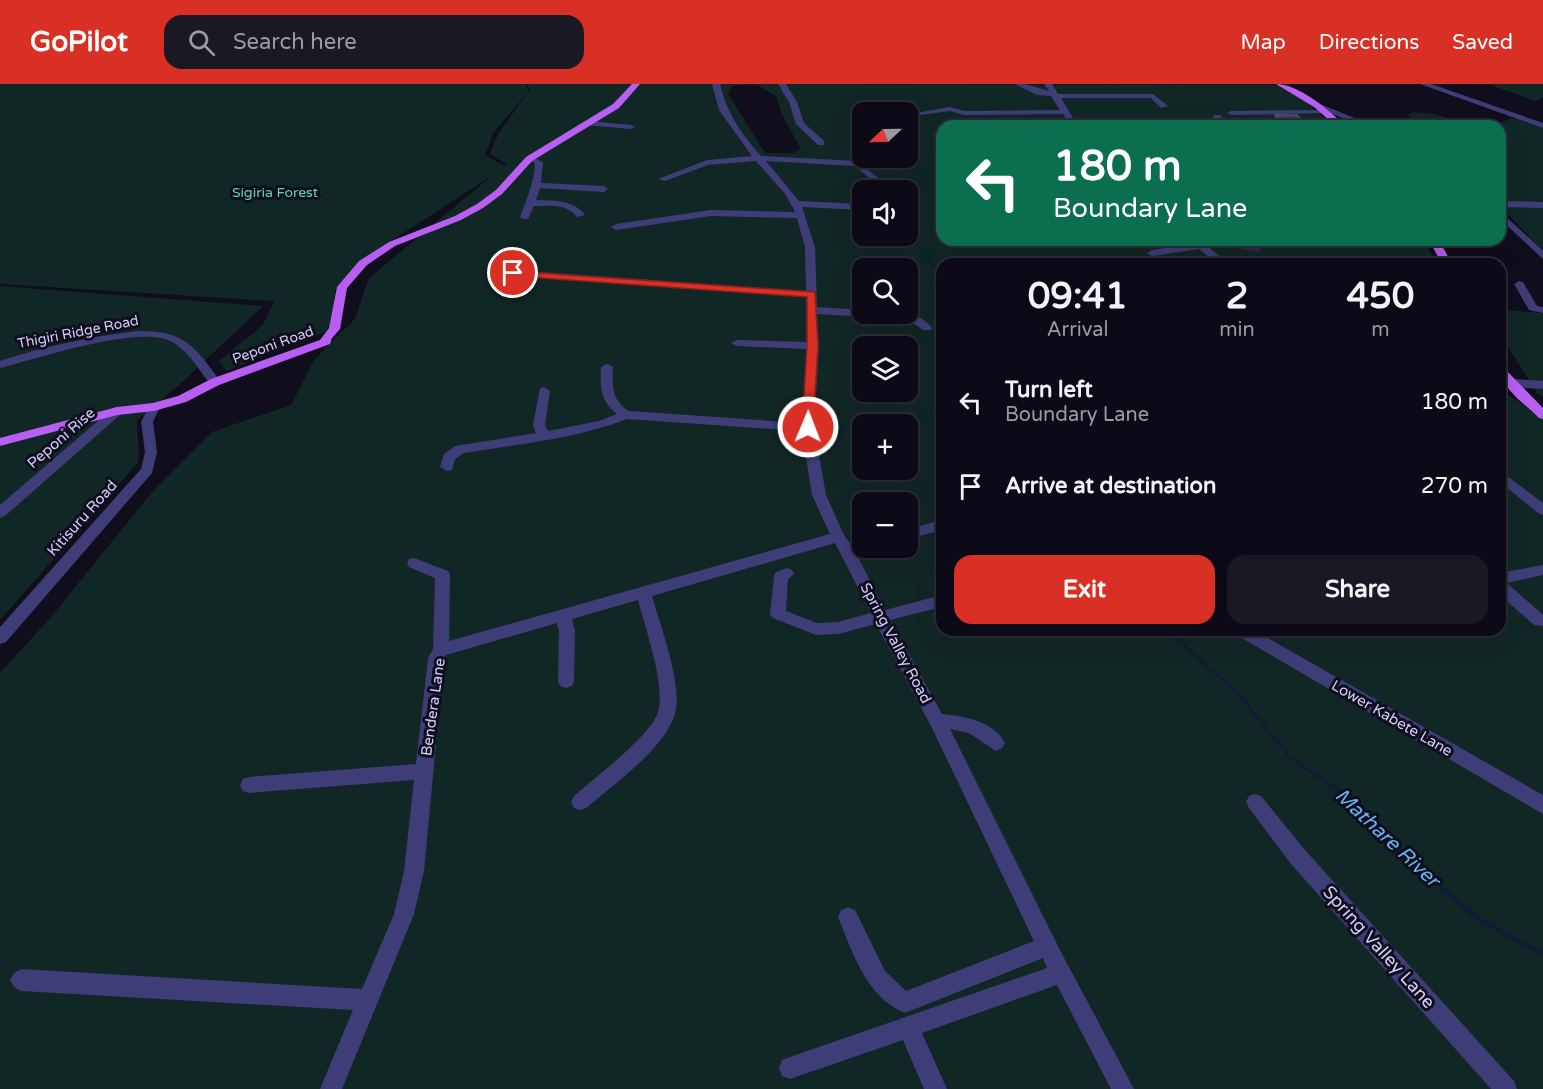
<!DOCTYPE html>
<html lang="en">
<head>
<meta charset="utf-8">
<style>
	:root { --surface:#0c0a16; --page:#1a1823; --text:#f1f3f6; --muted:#9a9aa1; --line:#2c2b35; --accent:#d93025 }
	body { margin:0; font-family:"Varela Round",sans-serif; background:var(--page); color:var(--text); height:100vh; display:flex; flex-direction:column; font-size:22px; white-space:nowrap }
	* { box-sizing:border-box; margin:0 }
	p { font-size:20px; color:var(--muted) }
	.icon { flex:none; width:33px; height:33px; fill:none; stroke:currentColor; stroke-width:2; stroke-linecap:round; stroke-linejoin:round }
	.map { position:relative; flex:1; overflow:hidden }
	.panel { position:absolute; left:936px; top:174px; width:570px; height:378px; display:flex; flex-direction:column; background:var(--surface); border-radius:18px; box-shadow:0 6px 24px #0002,0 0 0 2px var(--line) }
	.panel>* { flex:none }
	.guide { position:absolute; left:936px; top:36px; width:570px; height:126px; border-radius:18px; box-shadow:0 6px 24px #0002,0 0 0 2px var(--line); background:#0b6e4f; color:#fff; overflow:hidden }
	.needle { width:39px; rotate:248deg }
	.tools { position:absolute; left:852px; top:18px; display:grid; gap:12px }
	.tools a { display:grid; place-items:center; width:66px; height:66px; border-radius:12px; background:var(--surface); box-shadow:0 6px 24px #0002,0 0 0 2px var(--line); font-size:30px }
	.pin { position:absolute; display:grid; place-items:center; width:51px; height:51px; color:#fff; margin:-26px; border:3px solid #fff; border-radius:50%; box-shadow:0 2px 6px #0007 }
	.me { position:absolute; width:66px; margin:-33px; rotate:1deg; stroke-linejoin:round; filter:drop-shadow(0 0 4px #0008) }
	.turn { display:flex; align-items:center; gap:21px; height:126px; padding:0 18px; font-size:27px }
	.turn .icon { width:78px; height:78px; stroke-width:2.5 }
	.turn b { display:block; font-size:42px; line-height:51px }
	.eta { display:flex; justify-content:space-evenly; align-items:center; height:102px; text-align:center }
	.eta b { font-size:36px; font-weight:800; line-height:42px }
	.button { display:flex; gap:12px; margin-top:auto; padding:12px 18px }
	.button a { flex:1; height:69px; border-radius:18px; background:var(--accent); color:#fff; font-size:24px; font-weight:800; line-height:69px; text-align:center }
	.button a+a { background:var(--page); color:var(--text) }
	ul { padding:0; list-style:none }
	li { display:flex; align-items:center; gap:18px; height:84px; padding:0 18px }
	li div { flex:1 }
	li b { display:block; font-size:22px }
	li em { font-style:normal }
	header { display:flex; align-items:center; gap:36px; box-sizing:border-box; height:84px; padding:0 30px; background:var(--accent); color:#fff }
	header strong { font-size:28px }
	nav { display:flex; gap:33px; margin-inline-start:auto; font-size:21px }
	.search { width:420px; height:54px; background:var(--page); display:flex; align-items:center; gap:15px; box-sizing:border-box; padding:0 21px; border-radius:18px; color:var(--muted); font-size:22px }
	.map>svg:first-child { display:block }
	.green { fill:#112726; fill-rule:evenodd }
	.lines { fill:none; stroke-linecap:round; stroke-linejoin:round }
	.stream-far1 { stroke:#0d1d37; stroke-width:3 }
	.stream { stroke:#0d1d37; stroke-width:4 }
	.minor { fill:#3e3d78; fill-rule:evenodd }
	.major { fill:#b85ff1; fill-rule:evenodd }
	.wall { fill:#2e284a }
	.building { fill:#40395d; stroke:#575176; stroke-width:1.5 }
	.route { fill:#d93025; stroke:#8d1f18; stroke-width:1.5 }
	.labels { text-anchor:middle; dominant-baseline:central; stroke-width:6; stroke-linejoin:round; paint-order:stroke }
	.far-park-label { font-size:14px; fill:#61d4b5; stroke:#100e1d }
	.far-street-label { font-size:14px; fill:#d3cefb; stroke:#100e1d }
	.street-label { font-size:15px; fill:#d3cefb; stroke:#100e1d }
	.near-street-label { font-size:18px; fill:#d3cefb; stroke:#100e1d }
	.near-water-label { font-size:20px; font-style:italic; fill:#65b3f2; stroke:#100e1d }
</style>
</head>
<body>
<header>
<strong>GoPilot</strong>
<div class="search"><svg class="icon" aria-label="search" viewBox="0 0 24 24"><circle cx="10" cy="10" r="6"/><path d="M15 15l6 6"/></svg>Search here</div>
<nav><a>Map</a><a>Directions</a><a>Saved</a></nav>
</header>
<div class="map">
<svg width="1543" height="1005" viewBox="0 0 1543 1005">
	<rect width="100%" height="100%" fill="#100e1d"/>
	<path class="green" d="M0 0H525L529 7 494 48 485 71 505 82 506 80 490 70 499 48 530 6 527 0H752L732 2 728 10 765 69H793L801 65 782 31 776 12 756 0 1290 1 1331 42H942V156H1424L1437 180H942V546H1500V305L1543 335V1005H0V589L51 533 153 407 212 348 291 321 314 276 355 235 369 194 493 91 357 179 335 207 333 236 325 248 226 287 219 277 263 241 274 217 0 200ZM862 28H908V74H862ZM862 106H908V152H862ZM862 184H908V230H862ZM862 262H908V308H862ZM862 340H908V386H862ZM862 418H908V464H862Z
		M1488 0H1543V13L1536 17Z
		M1414 28 1435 30 1469 42H1419L1408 31Z
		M1511 34 1543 43V168L1500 121V42H1486H1494Z
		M0 202 263 222 178 302 137 336 139 377 0 536Z
		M1500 226 1543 229V313L1537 309 1500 250Z"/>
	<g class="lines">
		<path class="stream-far1" d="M1167 546 1239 611 1290 673 1334 704"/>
		<path class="stream" d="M1332 702 1349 714 1378 742 1403 771 1477 834 1543 870"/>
		<path class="minor" d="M712 0H720C728 31 740 48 761 72L857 77 887 101 880 103 855 82 766 77 799 117 862 120V126L802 123 815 163 817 223 862 226V230C886 230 917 223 932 244L931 246H923L912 238 898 235 817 230 819 262 814 343 826 411 844 451 855 467 885 526 942 511V523L890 536 942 630C963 632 994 637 1005 659L1002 664 996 667 969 649 950 645 1062 870 1134 1005H1111L1057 901 922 949 947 1005H924L903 956 790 995 782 992 779 984 782 976 790 973 1047 884 1043 874 905 929C866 913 853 869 838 833L841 826 848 823 855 826 885 887 906 907 1034 857 931 642 876 540 838 550 816 551 773 534 770 530 774 492 776 488 787 484 792 486 794 490 788 495 786 527 817 539 838 538 871 529 835 459 652 512C660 541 683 601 675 630 665 664 613 701 586 724L580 726 574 724 571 718 574 712C593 695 651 652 658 628 666 601 645 544 638 516L572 535 575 547 574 597 572 602 566 604 560 602 558 597 559 547 557 539 446 571 444 575 424 787 414 830 342 1005H320L353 926 21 907 14 903 10 896 14 889 21 885 362 905 394 830 404 787 414 696 249 709 243 707 240 701 243 695 249 693 416 680 428 574 433 565 435 494 409 483 407 479 409 475 414 474 448 487 450 491 449 557 830 450 812 411 802 347 627 335C575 355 519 360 464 369L455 375 452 386 447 387 440 383 444 370 455 362 536 349 533 341 540 304 544 303 550 307 545 341 548 347 599 337 617 330C600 317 600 303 601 283L607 280 613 283C612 303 612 316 629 327L802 339 807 265 737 262 731 259 737 256 807 258 806 213 513 192 508 189 513 186 806 207 805 163 797 134 711 132 616 146 611 143 616 140 711 126 795 128 786 111 756 77 708 81 665 97 658 95 707 76 752 72 719 26Z
			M778 0H786L797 18 804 39 824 57V61H818L796 40 789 18Z
			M1015 0H1025L1049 7 1044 0H1052L1058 10H1153L1168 22 1161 24 1151 14H1061L1078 42H1070L1063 30 964 31 950 27 920 31 916 29 950 23 964 27 1060 26 1051 12 1037 11Z
			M1420 0H1431L1543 39V44Z
			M1320 20 1374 42H1363L1330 29 1231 31 1227 29 1231 27 1323 26 1316 22Z
			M1214 31H1220L1229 42H1221L1213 33Z
			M589 37 631 41 635 43 631 45 586 41 585 39Z
			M529 72 543 78 541 99 604 102 608 105 604 108 540 104 536 116C554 117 573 115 585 131L577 133C567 119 549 122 534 122L528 135H522L520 133C527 115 534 98 535 79L525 75Z
			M1500 117 1543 118V124L1500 123Z
			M1500 127 1543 167V175L1500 135Z
			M1189 156H1200L1229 180H1218L1199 165 1152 172 1147 169 1152 166 1193 160Z
			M1097 172 1102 175 1097 178 1098 180H1088L1085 176Z
			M1519 197 1523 198 1537 222 1543 223V229L1529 226 1514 200Z
			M137 247C185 246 194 262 221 298L219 301H211C199 286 188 266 170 257 137 241 37 275 0 284V277C44 262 91 253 137 247Z
			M1500 294 1543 297V305L1500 302Z
			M154 319 160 323 153 338 157 368 152 389 6 558 0 560V543L141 385 145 368 141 338 150 320Z
			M117 323 123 327 121 330 5 432 0 434V421L113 324Z
			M1500 387 1543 419V431L1538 429 1500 398Z
			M942 436V446L908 455V445Z
			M1543 481V491L1507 499 1543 531V542L1534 541 1500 511V489Z
			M1233 546H1254L1543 711V730L1235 550Z
			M1255 710 1261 712 1305 766 1514 997 1517 1005H1491L1291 780 1249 724 1246 718 1249 712Z"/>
		<path class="major" d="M632 0H640L619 24 532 77 502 110 483 124 461 136 395 162 367 181 347 204 340 245 332 254 330 260 219 301 186 318 154 327 117 331 0 362V354L117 323 153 319 178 312 211 295 320 256 329 244 337 203 359 177 389 158 455 132 477 120 496 106 526 73 613 20Z
			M1276 0C1298 0 1330 26 1345 42H1336L1314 23Z
			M1429 156H1439L1452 180H1442Z
			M1500 283 1504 284 1543 324V335L1539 334C1524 319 1500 304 1500 283Z"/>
	</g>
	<path class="wall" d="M1275 31 1308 42H1271L1270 41Z
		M1219 156H1263L1264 157 1259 169 1217 159Z"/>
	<path class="building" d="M1275 31H1297L1308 42H1287Z"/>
	<path class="route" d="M510 187 815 208 818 262 813 343 808 347 802 343 807 262V213L513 192 508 189Z"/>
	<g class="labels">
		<g class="far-park-label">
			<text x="275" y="108">Sigiria Forest</text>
		</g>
		<g class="far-street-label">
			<text transform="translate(78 248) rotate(-11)">Thigiri Ridge Road</text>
			<text transform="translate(273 261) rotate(-20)">Peponi Road</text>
		</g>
		<g class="street-label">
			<text transform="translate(61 354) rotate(-41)">Peponi Rise</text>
			<text transform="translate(82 434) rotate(-48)">Kitisuru Road</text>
			<text transform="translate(896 559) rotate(62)">Spring Valley Road</text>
			<text transform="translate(433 623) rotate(-82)">Bendera Lane</text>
			<text transform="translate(1392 634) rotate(30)">Lower Kabete Lane</text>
		</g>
		<g class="near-street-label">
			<text transform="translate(1379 863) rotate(48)">Spring Valley Lane</text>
		</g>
		<g class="near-water-label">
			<text transform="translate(1387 754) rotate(43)">Mathare River</text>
		</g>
	</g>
</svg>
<div class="tools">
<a><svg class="needle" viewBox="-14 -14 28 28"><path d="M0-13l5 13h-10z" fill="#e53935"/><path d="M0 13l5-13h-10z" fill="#9a9aa1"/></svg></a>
<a><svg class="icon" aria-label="sound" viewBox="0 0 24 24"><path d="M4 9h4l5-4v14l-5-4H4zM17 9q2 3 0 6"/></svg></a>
<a><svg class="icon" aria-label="search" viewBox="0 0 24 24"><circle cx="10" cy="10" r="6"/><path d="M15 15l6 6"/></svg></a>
<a><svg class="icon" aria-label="layers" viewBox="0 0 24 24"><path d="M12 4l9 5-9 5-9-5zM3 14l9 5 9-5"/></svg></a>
<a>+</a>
<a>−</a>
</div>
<div class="pin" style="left:513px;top:189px;background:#d93025"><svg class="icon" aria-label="arrive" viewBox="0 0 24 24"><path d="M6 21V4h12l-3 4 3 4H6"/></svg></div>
<svg class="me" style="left:808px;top:343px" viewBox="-20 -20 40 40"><circle r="17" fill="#d93025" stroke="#fff" stroke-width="3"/><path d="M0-11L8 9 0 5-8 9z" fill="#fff"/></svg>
<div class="guide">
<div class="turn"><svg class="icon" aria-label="left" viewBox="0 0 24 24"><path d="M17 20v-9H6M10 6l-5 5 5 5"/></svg><div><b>180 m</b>Boundary Lane</div></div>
</div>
<section class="panel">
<div class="eta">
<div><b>09:41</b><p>Arrival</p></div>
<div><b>2</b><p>min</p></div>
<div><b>450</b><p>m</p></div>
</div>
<ul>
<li><svg class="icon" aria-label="left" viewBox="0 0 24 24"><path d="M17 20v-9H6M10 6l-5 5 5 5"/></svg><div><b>Turn left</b><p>Boundary Lane</p></div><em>180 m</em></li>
<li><svg class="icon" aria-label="arrive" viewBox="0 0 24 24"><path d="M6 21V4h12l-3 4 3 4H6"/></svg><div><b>Arrive at destination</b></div><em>270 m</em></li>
</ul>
<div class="button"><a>Exit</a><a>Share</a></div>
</section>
</div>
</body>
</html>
